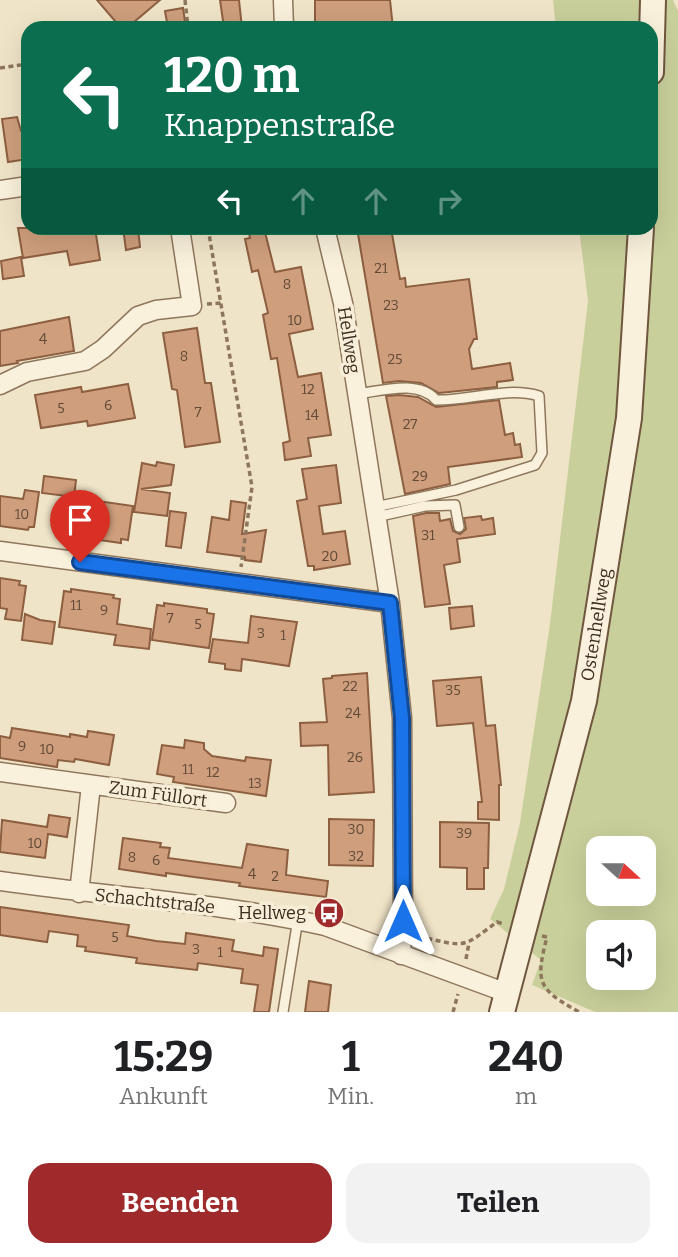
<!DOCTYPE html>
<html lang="de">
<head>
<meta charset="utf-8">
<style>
	:root { --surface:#fff; --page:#f2f2f2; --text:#202124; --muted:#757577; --accent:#9e2a2b }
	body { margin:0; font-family:Bitter,serif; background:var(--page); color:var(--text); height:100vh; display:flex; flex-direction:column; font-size:26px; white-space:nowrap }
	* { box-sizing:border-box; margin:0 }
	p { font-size:23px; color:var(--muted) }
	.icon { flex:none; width:38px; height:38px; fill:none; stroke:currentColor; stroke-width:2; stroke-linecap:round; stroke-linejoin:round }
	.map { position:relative; height:1012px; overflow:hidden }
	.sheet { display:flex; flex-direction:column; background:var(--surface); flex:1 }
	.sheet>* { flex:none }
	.hud { position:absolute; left:21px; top:21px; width:637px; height:214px; border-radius:21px; box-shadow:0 7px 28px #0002; background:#0b6e4f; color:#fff; overflow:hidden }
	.needle { width:46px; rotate:111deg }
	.buttons { position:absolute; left:586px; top:836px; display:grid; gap:14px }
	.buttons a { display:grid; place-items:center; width:70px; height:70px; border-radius:14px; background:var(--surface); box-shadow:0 7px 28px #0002; font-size:35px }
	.pin { position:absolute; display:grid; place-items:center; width:60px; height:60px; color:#fff; margin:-72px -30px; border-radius:50% 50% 50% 0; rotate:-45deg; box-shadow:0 0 7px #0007 }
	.pin .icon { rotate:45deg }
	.me { position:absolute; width:77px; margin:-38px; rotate:0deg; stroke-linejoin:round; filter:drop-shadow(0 0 5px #0008) }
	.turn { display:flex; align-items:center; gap:24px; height:147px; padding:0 28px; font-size:32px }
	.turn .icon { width:91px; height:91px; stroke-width:2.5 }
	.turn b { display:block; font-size:49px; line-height:60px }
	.lanes { display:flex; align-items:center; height:66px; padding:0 28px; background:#0003; justify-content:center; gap:35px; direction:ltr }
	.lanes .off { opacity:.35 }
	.eta { display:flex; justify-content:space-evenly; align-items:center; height:119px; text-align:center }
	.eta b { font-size:42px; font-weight:700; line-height:49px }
	.button { display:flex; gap:14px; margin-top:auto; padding:14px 28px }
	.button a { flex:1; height:80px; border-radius:21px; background:var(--accent); color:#fff; font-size:28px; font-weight:700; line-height:80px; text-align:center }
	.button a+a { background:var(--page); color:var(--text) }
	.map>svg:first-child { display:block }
	.green { fill:#c9cf9b; fill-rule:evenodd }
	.building { fill:#cf9f7d; stroke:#8d5f41; stroke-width:2 }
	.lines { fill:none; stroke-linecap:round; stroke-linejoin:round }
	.lane-casing { stroke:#8d765c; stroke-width:12 }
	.street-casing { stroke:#8d765c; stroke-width:21 }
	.secondary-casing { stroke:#6f573f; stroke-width:28 }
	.path { stroke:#8d765c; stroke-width:3.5; stroke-dasharray:5 3.5; stroke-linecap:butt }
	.lane { stroke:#faf1dc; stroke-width:9 }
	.street { stroke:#faf1dc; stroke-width:18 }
	.secondary { stroke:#faf1dc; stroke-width:24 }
	.route-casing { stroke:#114b97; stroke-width:18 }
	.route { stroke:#1a73e8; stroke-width:12 }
	.labels { text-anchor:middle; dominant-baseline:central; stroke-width:7; stroke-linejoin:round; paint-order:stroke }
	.number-label { font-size:14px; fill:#624a37 }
	.street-label { font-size:18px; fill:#3d2e20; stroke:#f7eed8 }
	.poi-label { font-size:18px; fill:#3d2e20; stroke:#f7eed8; text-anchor:end }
</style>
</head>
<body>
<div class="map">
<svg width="678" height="1012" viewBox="0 0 678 1012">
	<rect width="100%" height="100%" fill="#f0e4c8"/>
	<path class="green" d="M553 0H673L678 11V1012H595L532 985 541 960 490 919 504 889 520 823 550 624 588 301 579 228H651V28H556ZM598 849H644V894H598ZM598 933H644V978H598Z"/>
	<path class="building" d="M97 0H160L127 28H121Z
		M220 0H239L242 28H224Z
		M315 0H390L393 28H315Z
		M183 8 186 28H168L165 11Z
		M17 117 21 131 28 130V159L8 162 2 119Z
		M18 228H95L100 260 70 265 67 251 23 258Z
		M123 228H138L140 247 126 250Z
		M248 228H264L275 272 301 267 313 329 289 334 298 377 321 373 331 435 308 438 311 456 285 460 283 443 290 441 277 358 271 359 263 315 268 313 258 270 252 272 245 239 250 238Z
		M357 228H391L400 279 405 278 406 287 469 279 477 339H474L469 349 472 369 510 363 513 380 497 382V387L439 393 421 383 399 381 383 383Z
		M21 257 24 276 3 279 1 261Z
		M69 317 74 351 17 361 18 363 0 366V331Z
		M197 328 205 383H211L220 442 185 447 177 390 172 389 163 333Z
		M128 384 135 418 88 426 87 421 41 428 35 395 81 387 82 392Z
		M399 395 418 397 436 407 499 400 505 435 513 433 515 445 520 444 522 457 448 467 450 484 405 494 386 396Z
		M157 462 174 465 171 485 141 489 170 493 167 516 134 512 142 463 156 466Z
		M336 465 341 503 319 506 323 534 345 531 350 564 314 570V566H308L297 501 307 499 302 469Z
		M44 476 76 480 74 497 42 493Z
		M25 490 39 492 34 527H29L28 530 0 526V496L23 499Z
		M77 498 133 506 128 540 121 539V543L78 537 79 533 73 532Z
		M231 501 246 503 242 534 266 530 261 562 245 560V557L207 552 212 517 229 520Z
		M170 511 186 513 181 548 166 546Z
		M426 513H439L440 521 450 519 453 531 460 534 466 529 464 518 481 516 482 520 493 518 495 534 457 539 460 562 444 565 450 604 425 607 413 516Z
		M0 578 20 581 19 585 26 586 21 621 5 619 7 609 0 608Z
		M71 589 114 595 113 598 120 599 117 624 151 629 149 649 114 645 116 635 59 627 64 591 71 592Z
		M164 603 207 609V613L214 614 209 648 152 640 157 605 164 606Z
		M472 606 474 626 451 629 449 608Z
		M25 614 40 620 55 622 52 644 22 640Z
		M251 616 297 622 289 666 242 659 241 671 225 669V664L209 662 213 639 248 643Z
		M367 673 374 792 329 795 328 745 301 746 300 723 327 722 323 679 332 678V676Z
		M481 677 486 726 495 725 501 785H499V820L478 819V802H482L473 723 437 726 433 681Z
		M12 728 70 737V734L87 737 88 731 114 735 109 765 75 759 74 762 58 760 57 767 0 758V736L10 738Z
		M185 740 204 743V749L212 756 245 761 246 757 271 760 266 796 173 782 174 777 157 774 162 745 184 748Z
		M49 815 70 818 67 837 48 834 45 858 0 852 2 820 47 827Z
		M329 819 374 820 373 866 329 865Z
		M440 822 489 823 488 868H484V889H467V868L440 867Z
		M123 838 161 843 160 847 170 848 168 858 242 868 247 844 288 850 286 875 328 881 326 897 239 886 240 883 194 877 166 873V876L119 869Z
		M0 907 129 925 127 936 156 941 185 944 186 933 234 940 232 951 263 956 264 947 278 949 269 1012H254L258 985 241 983 243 969 198 963 197 970 136 963 137 958 85 951 86 947 77 946 78 935 49 931 47 942 0 935Z
		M309 981 331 985 328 1012H305Z"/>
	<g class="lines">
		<g class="lane-casing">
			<path id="lane" d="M357 394C381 391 419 379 436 400 469 401 507 386 539 396L542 453 535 465 456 490 375 507
				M376 517 425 506 455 505 459 527
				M283 1012 298 919"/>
		</g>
		<g class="street-casing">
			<path id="street" d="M283 0 284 28
				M0 190 28 186
				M325 228 343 303 390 603 402 718 403 921 401 955
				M0 385 27 372 85 361 103 349 138 316 156 310 192 306 180 228
				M0 551 390 603
				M0 772 226 803
				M0 881C108 897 218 902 325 926L507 993
				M79 893 91 785"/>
		</g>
		<g class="secondary-casing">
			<g id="secondary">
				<path d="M651 72 653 0"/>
				<path id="s1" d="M502 1012 584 701 629 418 641 228"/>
			</g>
		</g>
		<path class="path" d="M185 0 188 28
			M0 68 28 64
			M208 228 252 487 241 567
			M207 304 222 303
			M542 936 547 937C535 983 538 989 579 1012
			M420 942 426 938C468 948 464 946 497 922L504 924
			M466 959 469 943
			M453 1012 458 994"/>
		<use href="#lane" class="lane"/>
		<use href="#street" class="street"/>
		<use href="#secondary" class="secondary"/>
	</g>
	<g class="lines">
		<g class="route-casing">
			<path id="route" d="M80 562 390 603 402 718 403 921"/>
		</g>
		<use href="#route" class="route"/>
	</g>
	<defs>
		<g id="bus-disc" transform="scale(1.575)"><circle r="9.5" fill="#9e2a2b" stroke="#f7eed8"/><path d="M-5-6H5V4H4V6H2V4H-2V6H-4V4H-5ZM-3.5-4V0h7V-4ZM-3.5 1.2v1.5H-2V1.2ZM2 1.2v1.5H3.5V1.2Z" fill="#fff"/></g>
	</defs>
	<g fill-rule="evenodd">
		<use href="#bus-disc" x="329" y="913"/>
	</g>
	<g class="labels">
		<g class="number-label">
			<text x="381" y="268">21</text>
			<text x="287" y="284">8</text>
			<text x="391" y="305">23</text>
			<text x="295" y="320">10</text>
			<text x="43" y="339">4</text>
			<text x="184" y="356">8</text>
			<text x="395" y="359">25</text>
			<text x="308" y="389">12</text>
			<text x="108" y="405">6</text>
			<text x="61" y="408">5</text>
			<text x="198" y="412">7</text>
			<text x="312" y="415">14</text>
			<text x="410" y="424">27</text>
			<text x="420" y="476">29</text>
			<text x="22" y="514">10</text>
			<text x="428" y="535">31</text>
			<text x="330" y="556">20</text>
			<text x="76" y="605">11</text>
			<text x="104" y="610">9</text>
			<text x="170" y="618">7</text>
			<text x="198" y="624">5</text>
			<text x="261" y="633">3</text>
			<text x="283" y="635">1</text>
			<text x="350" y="686">22</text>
			<text x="453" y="690">35</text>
			<text x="353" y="713">24</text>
			<text x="22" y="746">9</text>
			<text x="47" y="749">10</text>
			<text x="355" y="757">26</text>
			<text x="188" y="769">11</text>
			<text x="213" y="772">12</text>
			<text x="255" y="783">13</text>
			<text x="356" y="829">30</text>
			<text x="464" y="833">39</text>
			<text x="35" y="843">10</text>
			<text x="356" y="856">32</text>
			<text x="132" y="857">8</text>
			<text x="156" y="860">6</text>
			<text x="252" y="874">4</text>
			<text x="275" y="876">2</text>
			<text x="115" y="937">5</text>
			<text x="196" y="949">3</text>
			<text x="220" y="952">1</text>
		</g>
		<g class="street-label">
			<text transform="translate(349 340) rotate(81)">Hellweg</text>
			<text stroke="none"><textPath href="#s1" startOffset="399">Ostenhellweg</textPath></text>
			<text transform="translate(158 794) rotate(8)">Zum Füllort</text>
			<text transform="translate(155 901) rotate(6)">Schachtstraße</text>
		</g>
		<g class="poi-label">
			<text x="306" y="913">Hellweg</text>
		</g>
	</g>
</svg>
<div class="buttons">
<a><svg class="needle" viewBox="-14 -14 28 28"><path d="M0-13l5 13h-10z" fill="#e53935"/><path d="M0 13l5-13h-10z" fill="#757577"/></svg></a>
<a><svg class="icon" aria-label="sound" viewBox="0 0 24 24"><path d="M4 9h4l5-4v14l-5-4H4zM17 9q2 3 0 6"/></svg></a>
</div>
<div class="pin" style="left:80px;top:562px;background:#d93025"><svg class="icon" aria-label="arrive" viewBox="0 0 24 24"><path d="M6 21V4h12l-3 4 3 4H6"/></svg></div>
<svg class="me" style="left:403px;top:921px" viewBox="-20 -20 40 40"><path d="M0-17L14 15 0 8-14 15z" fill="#1a73e8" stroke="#fff" stroke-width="4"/></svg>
<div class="hud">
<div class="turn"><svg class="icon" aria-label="left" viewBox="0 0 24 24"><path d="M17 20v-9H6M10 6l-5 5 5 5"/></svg><div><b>120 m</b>Knappenstraße</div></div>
<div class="lanes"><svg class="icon" aria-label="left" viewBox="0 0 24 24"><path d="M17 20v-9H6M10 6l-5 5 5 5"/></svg><svg class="icon off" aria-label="ahead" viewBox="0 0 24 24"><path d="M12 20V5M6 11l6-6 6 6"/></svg><svg class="icon off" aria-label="ahead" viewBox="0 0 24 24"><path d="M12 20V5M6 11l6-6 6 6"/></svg><svg class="icon off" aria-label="right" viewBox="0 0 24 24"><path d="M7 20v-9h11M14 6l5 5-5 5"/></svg></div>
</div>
</div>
<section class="sheet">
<div class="eta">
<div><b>15:29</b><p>Ankunft</p></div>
<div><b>1</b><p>Min.</p></div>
<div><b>240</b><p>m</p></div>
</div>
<div class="button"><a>Beenden</a><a>Teilen</a></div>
</section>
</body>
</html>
